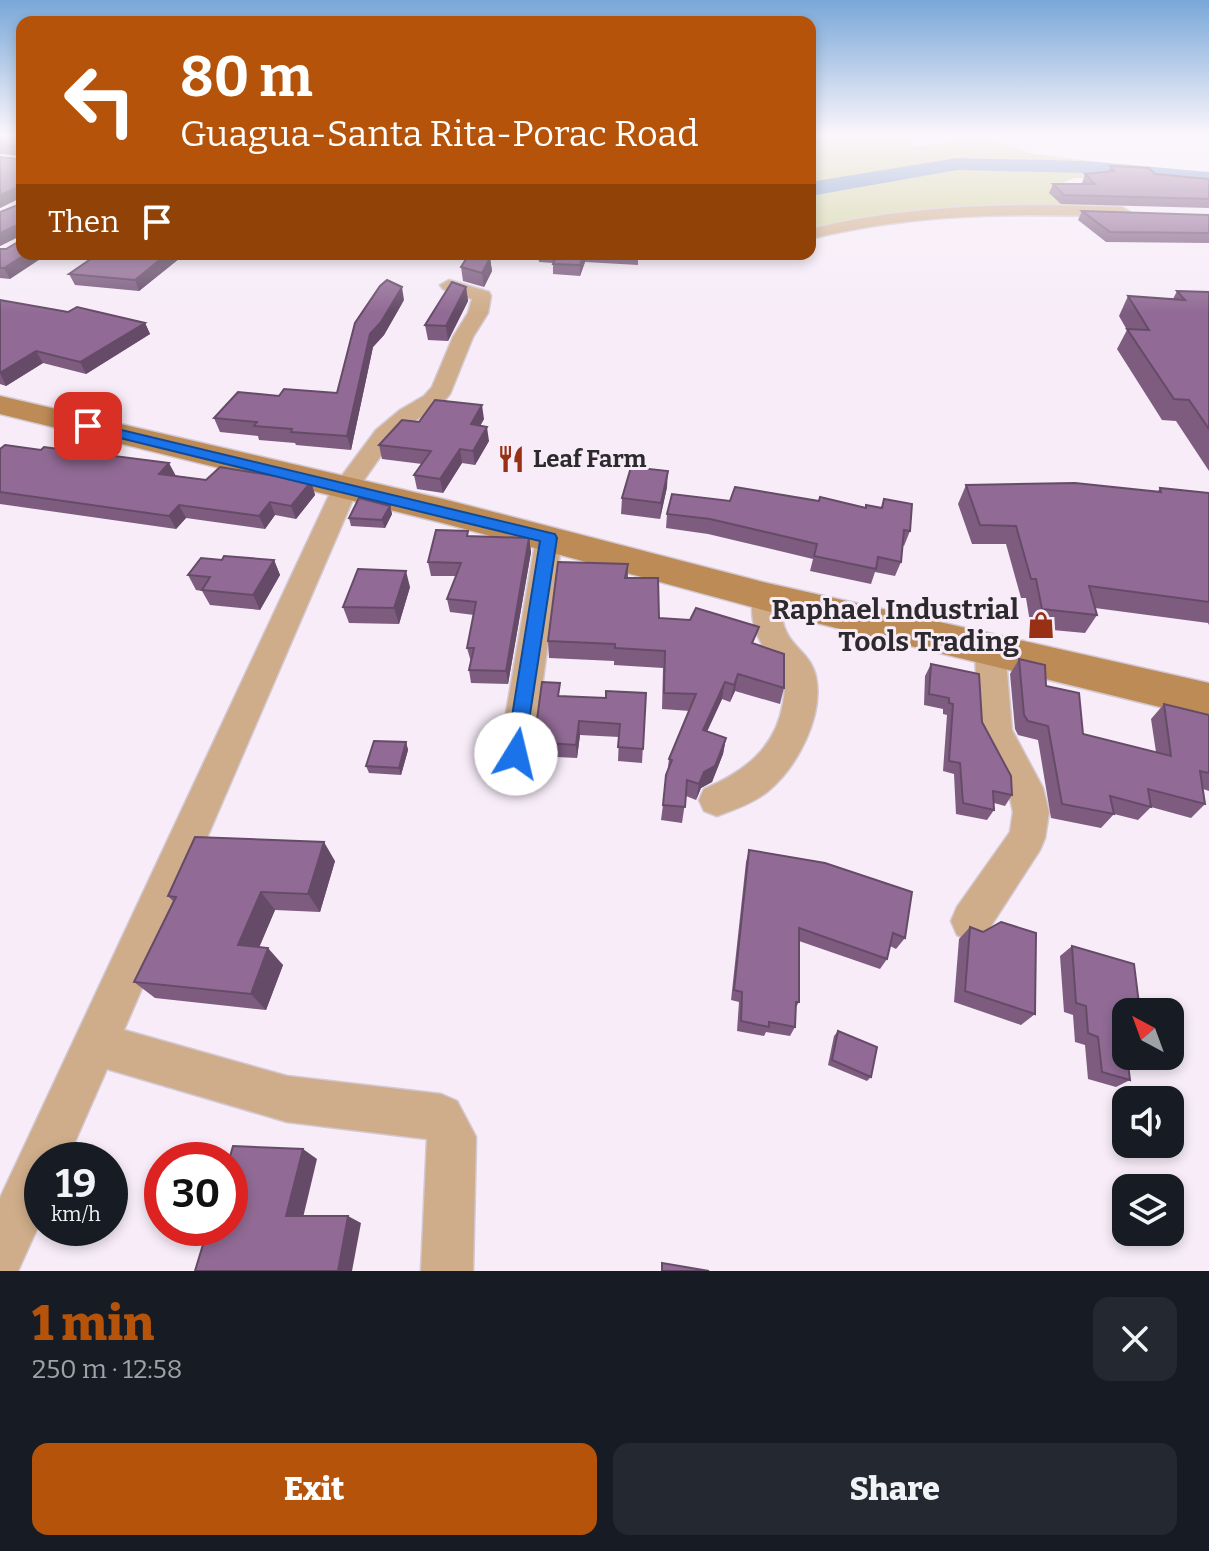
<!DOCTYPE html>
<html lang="en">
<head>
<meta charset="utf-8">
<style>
	:root { --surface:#171b24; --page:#242831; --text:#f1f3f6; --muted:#9ea1a6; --accent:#b45309 }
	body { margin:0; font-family:Bitter,serif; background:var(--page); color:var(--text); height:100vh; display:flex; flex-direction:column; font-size:30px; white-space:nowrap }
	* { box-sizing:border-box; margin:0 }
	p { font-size:26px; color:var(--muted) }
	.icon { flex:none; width:44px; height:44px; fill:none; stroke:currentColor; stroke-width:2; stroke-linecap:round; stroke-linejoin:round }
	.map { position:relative; height:1271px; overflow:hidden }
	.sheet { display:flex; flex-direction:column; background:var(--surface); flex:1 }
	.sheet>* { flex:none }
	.hud { position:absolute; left:16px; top:16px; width:800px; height:244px; border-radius:16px; box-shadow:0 4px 12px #0003; background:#b45309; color:#fff; overflow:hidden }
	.needle { width:52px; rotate:319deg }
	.buttons { position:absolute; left:1112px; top:998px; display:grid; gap:16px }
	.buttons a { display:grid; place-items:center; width:72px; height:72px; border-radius:16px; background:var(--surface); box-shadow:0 4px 12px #0003; font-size:40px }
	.speed { position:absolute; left:24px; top:1142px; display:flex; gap:16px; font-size:40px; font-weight:700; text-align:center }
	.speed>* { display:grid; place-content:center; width:104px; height:104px; border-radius:50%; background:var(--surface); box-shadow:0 4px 12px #0003; line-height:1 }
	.speed small { font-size:20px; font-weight:400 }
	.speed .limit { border:12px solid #d22; background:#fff; color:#111 }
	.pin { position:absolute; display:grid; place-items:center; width:68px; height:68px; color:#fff; margin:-34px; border-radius:16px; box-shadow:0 4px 12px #0006 }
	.me { position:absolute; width:88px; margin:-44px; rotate:9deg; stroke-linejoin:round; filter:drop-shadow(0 0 6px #0008) }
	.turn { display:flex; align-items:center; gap:28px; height:168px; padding:0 32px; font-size:36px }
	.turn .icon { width:104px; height:104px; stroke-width:2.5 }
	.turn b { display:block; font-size:56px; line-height:68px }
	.then { display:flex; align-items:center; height:76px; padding:0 32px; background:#0003; gap:16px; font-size:30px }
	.round { display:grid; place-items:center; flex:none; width:84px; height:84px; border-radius:16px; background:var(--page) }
	.headline { display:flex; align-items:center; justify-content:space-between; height:136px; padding:0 32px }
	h1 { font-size:48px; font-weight:800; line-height:60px; color:var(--accent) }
	.primary-button { display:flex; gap:16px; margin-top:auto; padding:16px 32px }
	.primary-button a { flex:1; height:92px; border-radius:16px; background:var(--accent); color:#fff; font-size:32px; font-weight:800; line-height:92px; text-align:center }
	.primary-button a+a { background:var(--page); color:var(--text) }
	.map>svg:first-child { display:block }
	.green { fill:#d0d399 }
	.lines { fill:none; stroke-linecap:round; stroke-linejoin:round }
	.river { fill:#7294c1; fill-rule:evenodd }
	.minor-casing { stroke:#d3c9d4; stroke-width:3 }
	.secondary-casing { stroke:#d3c9d4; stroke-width:3 }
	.minor { fill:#cfad8a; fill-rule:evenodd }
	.secondary { fill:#bd8b55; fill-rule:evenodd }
	.wall { fill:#7d5c80 }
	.shaded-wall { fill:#664b68 }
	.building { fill:#916b95; stroke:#664b68; stroke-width:2 }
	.route { fill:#1a73e8; stroke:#114b97; stroke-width:2 }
	.labels { text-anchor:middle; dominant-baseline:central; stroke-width:6; stroke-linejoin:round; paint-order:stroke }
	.far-poi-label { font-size:24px; font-weight:bold; fill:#2d2a2e; stroke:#f7ecf8; text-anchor:start }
	.poi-label { font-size:28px; font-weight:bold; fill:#2d2a2e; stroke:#f7ecf8; text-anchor:end }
</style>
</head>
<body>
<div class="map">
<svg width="1209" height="1271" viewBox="0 0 1209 1271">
	<rect width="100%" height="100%" fill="#f7ecf8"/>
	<path class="green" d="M810 135 907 136 914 147 960 141 995 142 1034 154 1209 176V183L1094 168 1101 178H1074L1063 183 1093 208C996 209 904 205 810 233Z"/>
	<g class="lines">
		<path class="river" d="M957 158 1086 161 1209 172V184L1086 173 957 170 810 196V182Z"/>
		<g class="minor-casing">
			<path id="minor" d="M1043 205 1122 207 1130 212 1122 217C1016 213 913 213 810 239V229C887 210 964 205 1043 205Z
				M449 280 489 292 491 296 488 313 473 337 450 394 440 406 416 420 392 440 357 490 124 1030 287 1076 441 1094 457 1101 476 1137 473 1271H421L427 1139 287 1122 107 1069 67 1160H42V1218L18 1271H0V1198L332 489 376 430 400 410 424 396 432 387 453 337 468 313 472 299 443 289 440 285Z
				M549 529 558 532 562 538 533 754 528 764 516 768 504 764 499 754 536 538 540 532Z
				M767 587 777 590C785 603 779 618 786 631 794 649 811 654 816 677 824 716 797 768 767 792 753 803 734 810 717 816L704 811 699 800 704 789C744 772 776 748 783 703 785 692 787 676 781 666 778 661 772 657 768 653 755 637 746 609 757 590Z
				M990 638 1001 641 1005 649 1012 730 1043 788 1049 812 1045 838 1040 850 985 935 971 941 957 935 951 921 957 907 1010 832 1013 812 1008 789 978 731 975 649 979 641Z"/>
		</g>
		<g class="secondary-casing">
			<path id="secondary" d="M0 396 443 499 767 583 1209 683V719L767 611 439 522 0 414Z"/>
		</g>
		<use href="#minor" class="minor"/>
		<use href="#secondary" class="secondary"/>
	</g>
	<path class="wall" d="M0 135H22V254L10 279 0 278V249H6L18 242V237L0 246V212L18 205V199L0 208V157L19 159V156L0 154Z
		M1110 166 1155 174 1209 179V208L1061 204 1049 193 1053 184H1083L1082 183 1085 174 1108 172Z
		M1082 211 1209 215V243L1106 242 1078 220Z
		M98 254H185L139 291 75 285 69 274Z
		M464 254H490L488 257 490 258 492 271 484 287 463 281 461 267 466 260Z
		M538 254H638V265L585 262 580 276 553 274V263L539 262Z
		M466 287 468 301 448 341 428 340 425 325Z
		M1177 291 1209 292V471L1176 421 1162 420 1117 349 1127 330 1119 316 1128 296 1173 299Z
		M0 300 68 312 145 323 150 334 86 374 43 363 6 386 0 384Z
		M404 300 384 335 373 347 351 450 296 445 295 443 259 440 258 436 220 432 214 418 337 393Z
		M484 419 480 426 489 441 475 465 462 463 443 493 417 489 414 475 422 464 382 459 379 445 419 422Z
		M0 449 206 480 311 482 315 495 296 519 275 515 265 529 186 518 176 529 0 504Z
		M966 485 1158 491 1160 488 1209 493V625L1208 623 1095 608 1097 615 1085 633 1031 628 1026 598H1021L1006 544H972L958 504Z
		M667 487 660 519 621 514 622 498Z
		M884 499 910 531 904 546 902 545 901 562 895 576 875 572 871 584 810 571 813 559 708 534 666 528 667 514 730 501H819L865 508H881Z
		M390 506 392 514 385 528 351 526 349 518Z
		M469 536 529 538 531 552 508 684 471 683 469 670 471 662 467 648 474 615 450 612 447 599 456 576H431L428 562Z
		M222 560H274L280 575 260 610 210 605 202 591 196 590 188 575Z
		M628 564V578L659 618 755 644 784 688 780 704 735 691 730 702 722 699 707 732 726 738 723 754 712 782 701 788 696 800 686 796 682 823 661 820 669 759 690 711 662 709 663 668 614 665V661L549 658 548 641Z
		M410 587 399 624 349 623 343 607Z
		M1019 659 1046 686 1083 734 1156 752 1151 719 1164 704 1209 715V791L1203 789 1205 804 1191 818 1151 807 1138 820 1114 814 1101 828 1051 818 1038 740 1018 735 1015 729 1010 674Z
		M931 664 982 722 1012 795 1005 806 994 803V810L987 820 956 814 954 774 943 771 947 715 943 714V709L924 705 925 676Z
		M646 693 642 763 618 761 619 737 580 735 577 758 535 756 534 742 561 696 606 698Z
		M406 742 408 750 401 775 369 773 366 766Z
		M749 850 905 938 896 949 890 946 887 959 880 969 799 941V1002L796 1007 795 1027 790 1036 766 1032 764 1036 737 1031 739 1002 731 1000 746 862Z
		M335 861 320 912 275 910 259 947 283 965 266 1010 155 998 134 982 173 901 168 896Z
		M970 927 1035 1014 1021 1025 954 1002 959 939Z
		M1072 946 1126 1012V1056L1130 1080 1116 1087 1088 1079 1085 1045 1075 1042 1073 1015 1064 1012 1060 956Z
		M838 1031 871 1077 867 1081 828 1065 834 1036Z"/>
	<path class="shaded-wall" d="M18 187 22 197 0 208V195Z
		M17 225 22 235 0 246V233Z
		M26 254H48L10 279 4 268Z
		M167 254H185L139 291 135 280Z
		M584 254H585V262L580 276V265Z
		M490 258 492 271 484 287 482 273Z
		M402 287 404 300 384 335 373 347 351 450 347 436 370 334Z
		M466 287 468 301 448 341 446 326Z
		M145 323 150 334 86 374 80 362Z
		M36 351 43 363 6 386 0 373Z
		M482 405 484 419 473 438 471 424Z
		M487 427 489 441 475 465 473 451Z
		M460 449 462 463 443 493 440 479Z
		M169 463 176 476 159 474Z
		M668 471 667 487 660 519 661 503Z
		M311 482 315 495 296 519 291 506Z
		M270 502 275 515 265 529 259 516Z
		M179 505 186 518 176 529 169 516Z
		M390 506 392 514 385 528 382 520Z
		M529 538 531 552 508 684 506 671Z
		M274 560 280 575 260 610 253 595Z
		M406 571 410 587 399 624 394 608Z
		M738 674 735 691 730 702 734 685Z
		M725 682 722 699 700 746 703 730Z
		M579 721 580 735 577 758 576 745Z
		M726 738 723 754 712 782 701 788 696 800 699 784 704 772Z
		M406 742 408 750 401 775 399 768Z
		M324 842 335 861 320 912 308 894Z
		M261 892 275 910 253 962 238 945Z
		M268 948 283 965 266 1010 251 994Z
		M303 1149 317 1159 302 1222 286 1216Z
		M348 1216 361 1223 352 1271H338Z"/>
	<path class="building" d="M0 135H22V254H26L4 268H0V249H6L18 242 17 225 0 233V212L18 205V187L0 195V157L19 159 20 147 0 145Z
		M1110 166 1149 168 1155 174 1209 179V199L1064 195 1053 184H1095L1085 174 1114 171Z
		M1082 211 1209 215V233L1110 232Z
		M98 254H167L135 280 69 274Z
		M557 254H584L580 265 553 264Z
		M468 256 490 258 482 273 461 267Z
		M387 280 402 287 381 322 370 334 347 436 291 432 292 429 254 426 257 422 214 418 238 392 279 396 284 389 337 393 355 323 380 286Z
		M452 282 466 287 446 326 425 325Z
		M1177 291 1209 292V429L1189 400 1174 399 1127 329 1149 330 1128 296 1185 300Z
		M0 300 68 312 77 307 145 323 80 362 36 351 0 373Z
		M435 400 482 405 471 424 487 427 473 451 460 449 440 479 414 475 431 451 379 445 402 420 419 422Z
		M5 445 41 450 44 447 169 463 159 474 206 480 220 467 311 482 291 506 270 502 259 516 179 505 169 516 0 492V449Z
		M631 467 668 471 661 503 622 498Z
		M1075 483 1161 492 1160 488 1209 493V602L1089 586 1097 615 1042 609 1036 579H1031L1016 526 980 525 966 485Z
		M735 487 819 501 820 497 866 508V505L882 508 884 499 912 504 910 531 904 530 901 562 878 557 876 569 814 556 817 544 710 519 667 514 672 494 730 501Z
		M359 498 390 506 382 520 349 518Z
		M436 530 468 531 467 536 529 538 506 671 469 670 474 648H467L476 602 447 599 461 563 428 562Z
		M224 556 274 560 253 595 202 590 210 577 188 575 201 558 222 560Z
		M558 562 628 564 625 578H658L659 618 690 620 696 608 759 627 752 643 784 654V688L738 674 734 685 725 682 703 730 726 738 715 766 704 772 699 784 687 780 685 807 663 805 666 775 672 760 669 759 696 694 664 693 665 651 615 648V644L548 641Z
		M358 569 406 571 394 608 343 607Z
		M1019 659 1045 665 1046 686 1079 693 1083 734 1171 756 1164 704 1209 715V773L1200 771 1205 804 1148 789 1151 807 1110 796 1114 814 1062 804 1048 726 1028 721 1024 715Z
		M931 664 979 674 982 722 1011 776 1012 795 993 791 994 810 963 803 960 763 949 761 953 704 949 703V698L929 694Z
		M542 682 560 683 558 696 606 698V691L646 693 643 749 618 747 620 724 579 721 576 745 534 742Z
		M374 741 406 742 399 768 366 766Z
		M195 837 324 842 308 894 261 892 238 945 268 948 251 994 134 982 176 897 168 896Z
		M749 850 825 863 912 892 905 938 893 933 887 959 799 928V1002H796L795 1027 769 1022V1027L741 1021 742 992 734 990Z
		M1001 922 1036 933 1035 1014 965 991 970 927 983 932Z
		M1072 946 1134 964 1140 1012H1126V1056H1127L1130 1080 1102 1072 1098 1037 1088 1033 1086 1006 1076 1003Z
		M838 1031 877 1047 871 1077 832 1060Z
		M233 1146 303 1149 286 1216H348L338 1271H195L208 1228H230V1160H229Z
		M662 1263 709 1271H662Z"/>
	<linearGradient id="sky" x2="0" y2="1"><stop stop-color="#79a7d8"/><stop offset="0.43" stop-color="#fbf6fc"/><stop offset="1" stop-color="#fbf6fc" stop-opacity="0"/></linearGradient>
	<rect width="1209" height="313" fill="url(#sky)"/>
	<path class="route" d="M88 422 555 534 557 538 523 760 516 762 509 760 506 754 540 541 83 429V423Z"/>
	<defs>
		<g id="restaurant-bare" transform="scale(2.16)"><path d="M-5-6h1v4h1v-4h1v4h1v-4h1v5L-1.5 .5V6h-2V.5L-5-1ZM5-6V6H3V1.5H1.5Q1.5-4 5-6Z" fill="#983016" stroke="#f7ecf8" stroke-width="2.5" paint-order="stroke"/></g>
		<g id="shop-bare" transform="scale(2.16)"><path d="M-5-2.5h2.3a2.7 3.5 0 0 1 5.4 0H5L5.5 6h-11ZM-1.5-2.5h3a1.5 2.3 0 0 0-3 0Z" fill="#983016" stroke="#f7ecf8" stroke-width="2.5" paint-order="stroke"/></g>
	</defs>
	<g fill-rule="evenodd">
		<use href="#restaurant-bare" x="511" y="459"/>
		<use href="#shop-bare" x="1041" y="625"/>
	</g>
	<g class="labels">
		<g class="far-poi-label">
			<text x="533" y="459">Leaf Farm</text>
		</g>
		<g class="poi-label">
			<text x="1019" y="609">Raphael Industrial<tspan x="1019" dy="32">Tools Trading</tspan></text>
		</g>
	</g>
</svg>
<div class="buttons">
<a><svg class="needle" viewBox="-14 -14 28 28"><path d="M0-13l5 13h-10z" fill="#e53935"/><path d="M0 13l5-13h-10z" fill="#9ea1a6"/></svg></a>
<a><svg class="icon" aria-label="sound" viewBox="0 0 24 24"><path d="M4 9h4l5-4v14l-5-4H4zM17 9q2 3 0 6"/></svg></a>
<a><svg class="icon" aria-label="layers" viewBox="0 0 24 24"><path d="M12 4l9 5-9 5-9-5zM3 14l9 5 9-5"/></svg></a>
</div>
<div class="speed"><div>19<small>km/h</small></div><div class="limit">30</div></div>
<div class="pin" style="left:88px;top:426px;background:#d93025"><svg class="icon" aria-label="arrive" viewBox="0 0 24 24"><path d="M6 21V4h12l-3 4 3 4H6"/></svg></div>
<svg class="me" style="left:516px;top:754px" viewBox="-20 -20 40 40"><circle r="19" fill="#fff"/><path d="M0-13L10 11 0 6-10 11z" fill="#1a73e8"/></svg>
<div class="hud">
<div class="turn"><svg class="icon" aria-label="left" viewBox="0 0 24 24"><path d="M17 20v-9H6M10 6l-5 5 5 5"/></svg><div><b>80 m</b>Guagua-Santa Rita-Porac Road</div></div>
<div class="then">Then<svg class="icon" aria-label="arrive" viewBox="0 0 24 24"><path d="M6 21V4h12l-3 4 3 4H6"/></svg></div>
</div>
</div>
<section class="sheet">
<div class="headline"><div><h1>1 min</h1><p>250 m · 12:58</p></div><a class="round"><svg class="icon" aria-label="close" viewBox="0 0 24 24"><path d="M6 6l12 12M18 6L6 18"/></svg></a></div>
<div class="primary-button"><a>Exit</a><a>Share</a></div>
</section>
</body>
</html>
